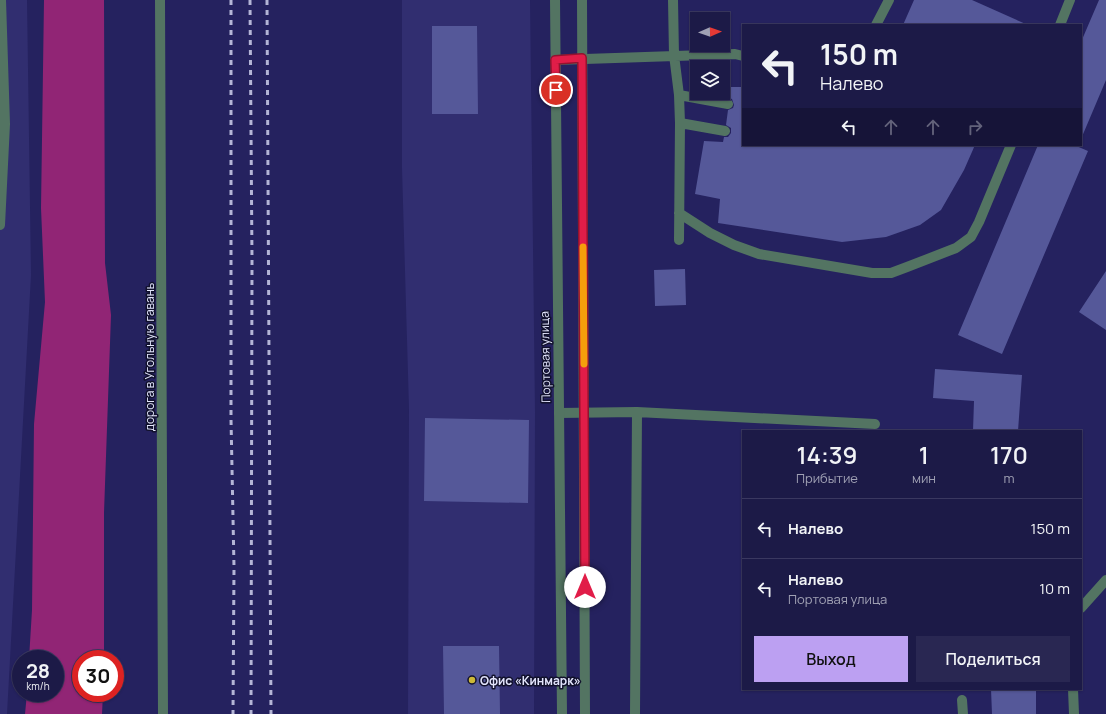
<!DOCTYPE html>
<html lang="ru">
<head>
<meta charset="utf-8">
<style>
	:root { --surface:#1c1a47; --page:#292752; --text:#f1f3f6; --muted:#a0a1b4; --line:#3a3860; --accent:#bca0f2 }
	body { margin:0; font-family:Manrope,sans-serif; background:var(--page); color:var(--text); height:100vh; display:flex; flex-direction:column; font-size:15px; white-space:nowrap }
	* { box-sizing:border-box; margin:0 }
	p { font-size:13px; color:var(--muted) }
	.icon { flex:none; width:22px; height:22px; fill:none; stroke:currentColor; stroke-width:2; stroke-linecap:round; stroke-linejoin:round }
	.map { position:relative; flex:1; overflow:hidden }
	.sheet { position:absolute; left:742px; top:430px; width:340px; height:260px; display:flex; flex-direction:column; background:var(--surface); border-radius:0px; box-shadow:0 1px 3px #0004,0 0 0 1px var(--line) }
	.sheet>* { flex:none }
	.top-card { position:absolute; left:742px; top:24px; width:340px; height:122px; border-radius:0px; box-shadow:0 1px 3px #0004,0 0 0 1px var(--line); background:#1c1a47; color:var(--text); overflow:hidden }
	.needle { width:26px; rotate:88deg }
	.buttons { position:absolute; left:690px; top:12px; display:grid; gap:8px }
	.buttons a { display:grid; place-items:center; width:40px; height:40px; border-radius:0px; background:var(--surface); box-shadow:0 1px 3px #0004,0 0 0 1px var(--line); font-size:20px }
	.speed { position:absolute; left:12px; top:650px; display:flex; gap:8px; font-size:20px; font-weight:700; text-align:center }
	.speed>* { display:grid; place-content:center; width:52px; height:52px; border-radius:50%; background:var(--surface); box-shadow:0 1px 3px #0004,0 0 0 1px var(--line); line-height:1 }
	.speed small { font-size:10px; font-weight:400 }
	.speed .limit { border:6px solid #d22; background:#fff; color:#111 }
	.pin { position:absolute; display:grid; place-items:center; width:34px; height:34px; color:#fff; margin:-17px; border:2px solid #fff; border-radius:50%; box-shadow:0 1px 4px #0007 }
	.me { position:absolute; width:44px; margin:-22px; rotate:0deg; stroke-linejoin:round; filter:drop-shadow(0 0 3px #0008) }
	.turn { display:flex; align-items:center; gap:14px; height:84px; padding:0 12px; font-size:18px }
	.turn .icon { width:52px; height:52px; stroke-width:2.5 }
	.turn b { display:block; font-size:28px; line-height:34px }
	.lanes { display:flex; align-items:center; height:38px; padding:0 12px; background:#0003; justify-content:center; gap:20px; direction:ltr }
	.lanes .off { opacity:.35 }
	.eta { display:flex; justify-content:space-evenly; align-items:center; height:68px; text-align:center }
	.eta b { font-size:24px; font-weight:600; line-height:28px }
	.primary-button { display:flex; gap:8px; margin-top:auto; padding:8px 12px }
	.primary-button a { flex:1; height:46px; border-radius:0px; background:var(--accent); color:#111; font-size:16px; font-weight:600; line-height:46px; text-align:center }
	.primary-button a+a { background:var(--page); color:var(--text) }
	ul { padding:0; list-style:none }
	li { display:flex; align-items:center; gap:12px; height:60px; padding:0 12px; border-top:1px solid var(--line) }
	li div { flex:1 }
	li b { display:block; font-size:15px }
	li em { font-style:normal }
	.map>svg:first-child { display:block }
	.built { fill:#312e70 }
	.water { fill:#912575 }
	.building { fill:#555899 }
	.lines { fill:none; stroke-linecap:round; stroke-linejoin:round }
	.lane { stroke:#537462; stroke-width:10 }
	.street { stroke:#537462; stroke-width:10 }
	.rail { stroke:#b4b5d6; stroke-width:3; stroke-dasharray:5 5; stroke-linecap:butt }
	.route-casing { stroke:#92132f; stroke-width:10 }
	.route { stroke:#e11d48; stroke-width:7 }
	.slow { stroke:#f59e0b; stroke-width:7 }
	.poi-dot { fill:#cdb938; stroke:#11112c; stroke-width:1.5 }
	.labels { text-anchor:middle; dominant-baseline:central; stroke-width:3; stroke-linejoin:round; paint-order:stroke }
	.street-label { font-size:12px; fill:#e3e5fd; stroke:#11112c }
	.poi-label { font-size:12px; font-weight:bold; fill:#e3e5fd; stroke:#11112c; text-anchor:start }
</style>
</head>
<body>
<div class="map">
<svg width="1106" height="714" viewBox="0 0 1106 714">
	<rect width="100%" height="100%" fill="#25225f"/>
	<path class="built" d="M0 0H27L31 275 7 714H0Z
		M402 0H530L535 412 534 714H408L409 408 402 168Z"/>
	<path class="water" d="M44 0H104L105 263 111 315 104 513V659H81V693H103L102 714H25L27 693H55V659H29L32 610 34 424 45 302 41 208Z"/>
	<path class="building" d="M914 0H972L1028 25H903Z
		M1099 0H1106V80L1081 139V42Z
		M432 26H477L478 114H432Z
		M731 87H743V145H975L964 170 941 210 920 225 886 237 842 242 718 223 720 199 695 194 704 141 723 142 724 137H728L731 133V128L726 125 728 110 733 108 734 105 732 99 729 98Z
		M1038 145H1074L1088 151 1002 354 958 335Z
		M685 269 686 305 655 306 654 270Z
		M1106 271V330L1079 312Z
		M935 369 1022 375 1018 431H973L974 401 933 398Z
		M425 418 529 420 528 503 424 501Z
		M443 646H499L500 714H444Z
		M991 689H1036V714H992Z"/>
	<g class="lines">
		<path class="lane" d="M673 0 674 55 679 95 680 123 679 240
			M876 25 889 0
			M1060 25 1070 0
			M555 60 735 54 743 56
			M679 95 728 104
			M680 123 725 131
			M679 213 710 233 734 245 759 254 872 273H891L907 267 956 248 971 237 979 222 1011 145
			M0 225 5 124 1 0
			M559 413 637 412 875 424
			M1081 608 1106 580
			M1073 689 1074 714
			M962 700 963 714
			M635 714 637 412"/>
		<path class="street" d="M160 0 163 714
			M555 0 562 714
			M582 0 585 714"/>
		<path class="rail" d="M231 0V419L234 567 233 714
			M250 0 252 260 251 714
			M267 0 271 714"/>
	</g>
	<g class="lines">
		<g class="route-casing">
			<path id="route" d="M556 90 555 60 582 58 585 587"/>
		</g>
		<use href="#route" class="route"/>
		<path class="slow" d="M583 247 584 364"/>
	</g>
	<circle class="poi-dot" cx="472" cy="680" r="4"/>
	<g class="labels">
		<g class="street-label">
			<text transform="translate(149 357) rotate(-90)">дорога в Угольную гавань</text>
			<text transform="translate(545 357) rotate(-91)">Портовая улица</text>
		</g>
		<g class="poi-label">
			<text x="480" y="680">Офис «Кинмарк»</text>
		</g>
	</g>
</svg>
<div class="buttons">
<a><svg class="needle" viewBox="-14 -14 28 28"><path d="M0-13l5 13h-10z" fill="#e53935"/><path d="M0 13l5-13h-10z" fill="#a0a1b4"/></svg></a>
<a><svg class="icon" aria-label="layers" viewBox="0 0 24 24"><path d="M12 4l9 5-9 5-9-5zM3 14l9 5 9-5"/></svg></a>
</div>
<div class="speed"><div>28<small>km/h</small></div><div class="limit">30</div></div>
<div class="pin" style="left:556px;top:90px;background:#d93025"><svg class="icon" aria-label="arrive" viewBox="0 0 24 24"><path d="M6 21V4h12l-3 4 3 4H6"/></svg></div>
<svg class="me" style="left:585px;top:587px" viewBox="-20 -20 40 40"><circle r="19" fill="#fff"/><path d="M0-13L10 11 0 6-10 11z" fill="#e11d48"/></svg>
<div class="top-card">
<div class="turn"><svg class="icon" aria-label="left" viewBox="0 0 24 24"><path d="M17 20v-9H6M10 6l-5 5 5 5"/></svg><div><b>150 m</b>Налево</div></div>
<div class="lanes"><svg class="icon" aria-label="left" viewBox="0 0 24 24"><path d="M17 20v-9H6M10 6l-5 5 5 5"/></svg><svg class="icon off" aria-label="ahead" viewBox="0 0 24 24"><path d="M12 20V5M6 11l6-6 6 6"/></svg><svg class="icon off" aria-label="ahead" viewBox="0 0 24 24"><path d="M12 20V5M6 11l6-6 6 6"/></svg><svg class="icon off" aria-label="right" viewBox="0 0 24 24"><path d="M7 20v-9h11M14 6l5 5-5 5"/></svg></div>
</div>
<section class="sheet">
<div class="eta">
<div><b>14:39</b><p>Прибытие</p></div>
<div><b>1</b><p>мин</p></div>
<div><b>170</b><p>m</p></div>
</div>
<ul>
<li><svg class="icon" aria-label="left" viewBox="0 0 24 24"><path d="M17 20v-9H6M10 6l-5 5 5 5"/></svg><div><b>Налево</b></div><em>150 m</em></li>
<li><svg class="icon" aria-label="left" viewBox="0 0 24 24"><path d="M17 20v-9H6M10 6l-5 5 5 5"/></svg><div><b>Налево</b><p>Портовая улица</p></div><em>10 m</em></li>
</ul>
<div class="primary-button"><a>Выход</a><a>Поделиться</a></div>
</section>
</div>
</body>
</html>
